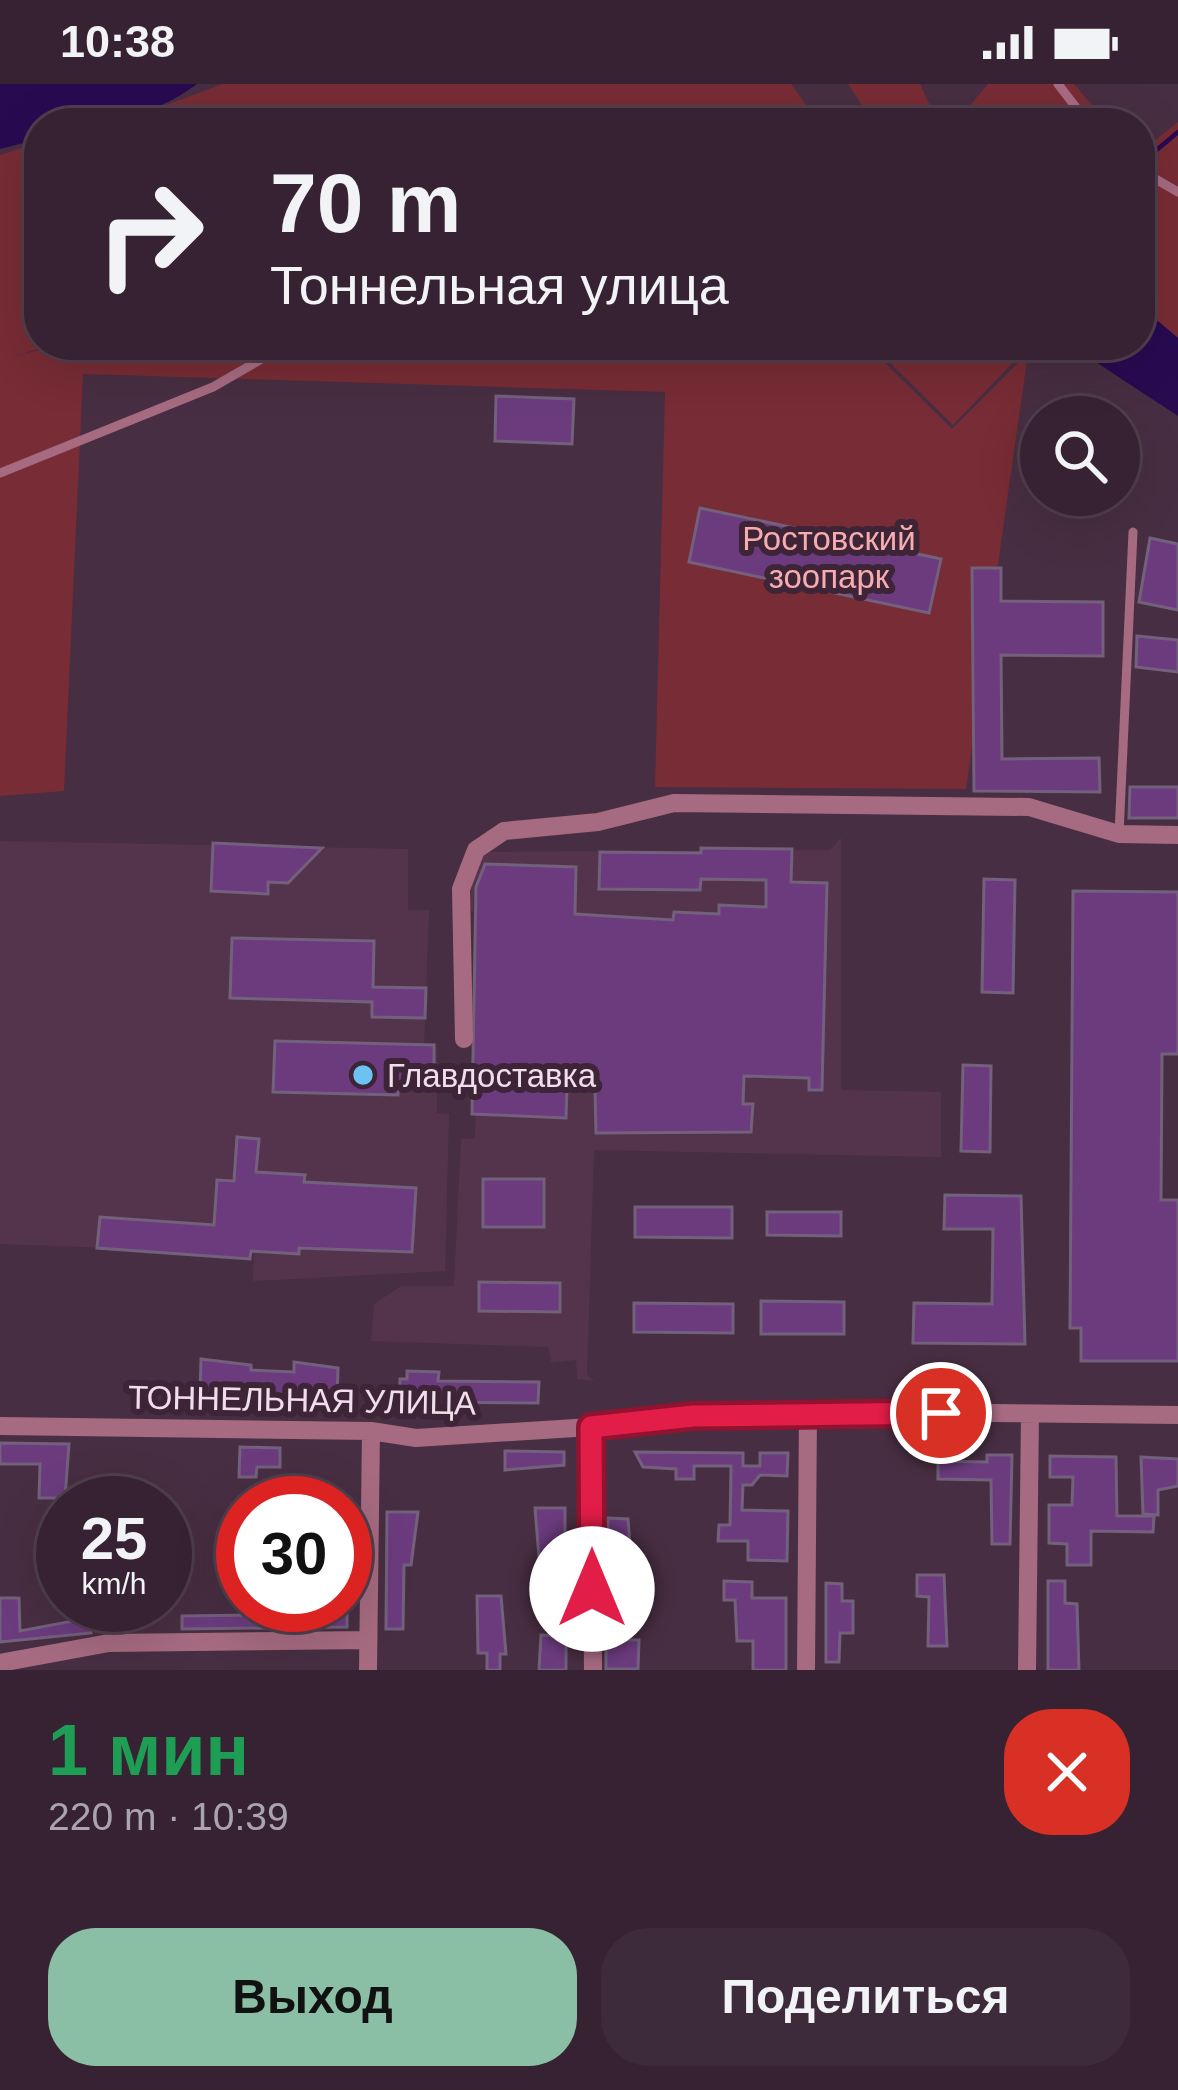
<!DOCTYPE html>
<html lang="ru">
<head>
<meta charset="utf-8">
<style>
	:root { --surface:#362232; --page:#3d2a3a; --text:#f1f3f6; --muted:#aaa4ac; --line:#503f4d; --accent:#8abfa5 }
	body { margin:0; font-family:Helvetica,sans-serif; background:var(--page); color:var(--text); height:100vh; display:flex; flex-direction:column; font-size:45px; white-space:nowrap }
	* { box-sizing:border-box; margin:0 }
	p { font-size:39px; color:var(--muted) }
	.icon { flex:none; width:66px; height:66px; fill:none; stroke:currentColor; stroke-width:2; stroke-linecap:round; stroke-linejoin:round }
	.map { position:relative; height:1586px; overflow:hidden }
	.sheet { display:flex; flex-direction:column; background:var(--surface); flex:1 }
	.sheet>* { flex:none }
	.guide { position:absolute; left:24px; top:24px; width:1131px; height:252px; border-radius:48px; box-shadow:0 12px 48px #0002,0 0 0 3px var(--line); background:#362232; color:var(--text); overflow:hidden }
	.buttons { position:absolute; left:1020px; top:312px; display:grid; gap:24px }
	.buttons a { display:grid; place-items:center; width:120px; height:120px; border-radius:50%; background:var(--surface); box-shadow:0 12px 48px #0002,0 0 0 3px var(--line); font-size:60px }
	.speed { position:absolute; left:36px; top:1392px; display:flex; gap:24px; font-size:60px; font-weight:700; text-align:center }
	.speed>* { display:grid; place-content:center; width:156px; height:156px; border-radius:50%; background:var(--surface); box-shadow:0 12px 48px #0002,0 0 0 3px var(--line); line-height:1 }
	.speed small { font-size:30px; font-weight:400 }
	.speed .limit { border:18px solid #d22; background:#fff; color:#111 }
	.pin { position:absolute; display:grid; place-items:center; width:102px; height:102px; color:#fff; margin:-51px; border:6px solid #fff; border-radius:50%; box-shadow:0 3px 12px #0007 }
	.me { position:absolute; width:132px; margin:-66px; rotate:0deg; stroke-linejoin:round; filter:drop-shadow(0 0 9px #0008) }
	.turn { display:flex; align-items:center; gap:42px; height:252px; padding:0 48px; font-size:54px }
	.turn .icon { width:156px; height:156px; stroke-width:2.5 }
	.turn b { display:block; font-size:84px; line-height:102px }
	.round { display:grid; place-items:center; flex:none; width:126px; height:126px; border-radius:48px; background:var(--page) }
	.summary { display:flex; align-items:center; justify-content:space-between; height:204px; padding:0 48px }
	h1 { font-size:72px; font-weight:600; line-height:90px; color:#1e9e55 }
	.button { display:flex; gap:24px; margin-top:auto; padding:24px 48px }
	.button a { flex:1; height:138px; border-radius:48px; background:var(--accent); color:#111; font-size:48px; font-weight:600; line-height:138px; text-align:center }
	.button a+a { background:var(--page); color:var(--text) }
	.status { display:flex; justify-content:space-between; align-items:center; height:84px; padding:0 60px; background:var(--surface); direction:ltr }
	.status svg { height:33px; fill:currentColor }
	.map>svg:first-child { display:block }
	.built { fill:#54344d }
	.green { fill:#782c35 }
	.water { fill:#280a51 }
	.lines { fill:none; stroke-linecap:round; stroke-linejoin:round }
	.stream { stroke:#280a51; stroke-width:4.5 }
	.building { fill:#6b3b7e; stroke:#73607c; stroke-width:3 }
	.lane { stroke:#a66b81; stroke-width:9 }
	.street { stroke:#a66b81; stroke-width:18 }
	.route-casing { stroke:#92132f; stroke-width:30 }
	.route { stroke:#e11d48; stroke-width:21 }
	.poi-dot { fill:#6cc3f2; stroke:#3d2437; stroke-width:4.5 }
	.labels { text-anchor:middle; dominant-baseline:central; stroke-width:12; stroke-linejoin:round; paint-order:stroke }
	.park-label { font-size:33px; fill:#f7acb0; stroke:#3d2437 }
	.poi-label { font-size:33px; fill:#f0dfeb; stroke:#3d2437; text-anchor:start }
	.street-label { font-size:33px; fill:#f0dfeb; stroke:#3d2437 }
</style>
</head>
<body>
<div class="status"><b>10:38</b><svg viewBox="0 0 49 12"><path d="M0 12V9h3v3zM5 12V6h3v6zM10 12V3h3v9zM15 12V0h3v12zM26 1h20v11H26zM47 4h2v5h-2z"/></svg></div>
<div class="map">
<svg width="1178" height="1586" viewBox="0 0 1178 1586">
	<rect width="100%" height="100%" fill="#482e42"/>
	<path class="built" d="M841 754V1006L941 1008V1073L594 1066 587 1290 594 1297 577 1295 576 1276 551 1279 548 1263 371 1257 374 1220 401 1202H454L461 1055 475 1054 480 883 478 829 469 826 474 768 830 766Z
		M0 757 408 765V826H429L424 963H437V1029L449 1030 445 1187 253 1197 254 1169 0 1160Z"/>
	<path class="green" d="M223 0H791L819 39H73L163 22Z
		M848 0H920L938 39H874Z
		M988 0H1074L1107 39H955Z
		M1178 38V254L1140 222V68Z
		M39 58V261H50L13 273 57 261H867L952 345 1028 269 966 705 655 703 665 308 83 290 64 707 0 712V71Z
		M872 261H1020L1026 265 953 341Z"/>
	<path class="water" d="M0 0H197C150 36 97 39 39 39V55L0 65Z
		M1140 222 1178 254V332L1070 261H1140Z"/>
	<g class="lines">
		<path class="stream" d="M1140 80 1178 48"/>
	</g>
	<path class="building" d="M496 312 574 315 572 360 495 357Z
		M700 424 941 475 929 529 689 478Z
		M1150 454 1178 460V526L1139 518Z
		M972 484H1001V517L1103 518V572L1001 571 1002 675 1099 674 1100 708 974 707Z
		M1137 552 1178 556V588L1136 583Z
		M1130 703H1178V734H1129Z
		M213 759 322 764 288 799 268 798V810L211 807Z
		M701 764 792 765 791 798 827 799 822 1006H809V994L744 992 743 1020H753L751 1048 596 1049 595 1006 567 1004 566 1034 472 1030 476 803 485 780 576 783 575 830 673 836 674 828 719 830V821L766 823V796L701 795 700 806 599 805 600 768 701 769Z
		M984 795 1015 796 1013 909 982 908Z
		M1073 807 1178 808V970H1162L1161 1116H1178V1277H1081V1244H1070Z
		M232 854 374 857 373 903 426 904 425 934 372 933V918L230 914Z
		M275 957 434 961V1002H398V1011L273 1008Z
		M963 981 991 982 990 1068 961 1067Z
		M237 1053 259 1055 256 1088 305 1091 304 1098 416 1104 412 1168 299 1164V1170L251 1167 250 1175 97 1164 100 1133 214 1141 217 1096 234 1097Z
		M483 1095H544V1143H483Z
		M945 1111 1021 1112 1025 1260 913 1259 914 1219 992 1220 993 1145H944Z
		M635 1123H732V1154L635 1153Z
		M767 1128H841V1152L767 1151Z
		M479 1198 560 1199V1228L479 1227Z
		M761 1217 844 1218V1250H761Z
		M634 1219 733 1220V1249L634 1248Z
		M201 1275 251 1281V1286L294 1288V1278L338 1284 337 1317 320 1316V1311L200 1307Z
		M407 1287 439 1288 438 1297 539 1298 538 1319 399 1318 400 1295H407Z
		M0 1359 69 1360 65 1414H39L40 1380H0Z
		M240 1363 280 1364V1383H257L256 1393H239Z
		M505 1367 564 1368V1381L505 1386Z
		M635 1368 743 1369V1382H760V1369H788L787 1392 760 1391 752 1401H743L742 1426 788 1427 787 1477 748 1476V1457H718L719 1441H730L731 1382H694V1395H676V1385L643 1383Z
		M987 1371H1012L1010 1460H992L991 1396 938 1395V1377L987 1378Z
		M1050 1372 1116 1373 1117 1432H1154L1153 1448 1091 1447V1481H1067V1460L1049 1459V1421H1072L1073 1393H1050Z
		M1141 1373 1178 1375V1402L1158 1406V1431L1143 1430Z
		M535 1424H565V1474H539Z
		M387 1428H418L411 1481H404L403 1545H386Z
		M608 1434 628 1435 631 1474 608 1473Z
		M917 1491H944L947 1562H928L929 1513 917 1512Z
		M724 1497 752 1498V1514H786V1586H753V1557H737L735 1516H724Z
		M1048 1497H1065V1519L1077 1520 1079 1586H1048Z
		M826 1499 842 1500V1517H853V1549H840L839 1578H826Z
		M607 1505 647 1506 646 1531 606 1530Z
		M477 1512H501L506 1570H500V1586H487V1569H478Z
		M0 1514H19L20 1547 89 1534 91 1549 0 1558Z
		M254 1521 347 1527V1543L182 1545V1532L255 1531Z
		M541 1551 566 1552V1586H539Z
		M606 1556H639L638 1585H606Z"/>
	<g class="lines">
		<path class="lane" d="M1058 0 1088 39
			M1140 86 1178 108
			M459 261 521 273 591 261
			M0 389 213 303 286 261
			M1119 750 1133 448"/>
		<path class="street" d="M464 955 461 805 476 766 504 747 598 738 674 719 1029 723 1119 750 1178 751
			M0 1342 371 1347 416 1354 591 1343 654 1333 808 1327 1178 1331
			M591 1343 593 1586
			M0 1579 109 1559 368 1556
			M368 1586 371 1347
			M806 1586 808 1327
			M1027 1586 1030 1330"/>
	</g>
	<g class="lines">
		<g class="route-casing">
			<path id="route" d="M592 1505 591 1343 693 1332 941 1329"/>
		</g>
		<use href="#route" class="route"/>
	</g>
	<circle class="poi-dot" cx="363" cy="991" r="12"/>
	<g class="labels">
		<g class="park-label">
			<text x="829" y="454">Ростовский<tspan x="829" dy="38">зоопарк</tspan></text>
		</g>
		<g class="poi-label">
			<text x="387" y="991">Главдоставка</text>
		</g>
		<g class="street-label">
			<text transform="translate(302 1316) rotate(1)">ТОННЕЛЬНАЯ УЛИЦА</text>
		</g>
	</g>
</svg>
<div class="buttons">
<a><svg class="icon" aria-label="search" viewBox="0 0 24 24"><circle cx="10" cy="10" r="6"/><path d="M15 15l6 6"/></svg></a>
</div>
<div class="speed"><div>25<small>km/h</small></div><div class="limit">30</div></div>
<div class="pin" style="left:941px;top:1329px;background:#d93025"><svg class="icon" aria-label="arrive" viewBox="0 0 24 24"><path d="M6 21V4h12l-3 4 3 4H6"/></svg></div>
<svg class="me" style="left:592px;top:1505px" viewBox="-20 -20 40 40"><circle r="19" fill="#fff"/><path d="M0-13L10 11 0 6-10 11z" fill="#e11d48"/></svg>
<div class="guide">
<div class="turn"><svg class="icon" aria-label="right" viewBox="0 0 24 24"><path d="M7 20v-9h11M14 6l5 5-5 5"/></svg><div><b>70 m</b>Тоннельная улица</div></div>
</div>
</div>
<section class="sheet">
<div class="summary"><div><h1>1 мин</h1><p>220 m · 10:39</p></div><a class="round" style="background:#d93025;color:#fff"><svg class="icon" aria-label="close" viewBox="0 0 24 24"><path d="M6 6l12 12M18 6L6 18"/></svg></a></div>
<div class="button"><a>Выход</a><a>Поделиться</a></div>
</section>
</body>
</html>
